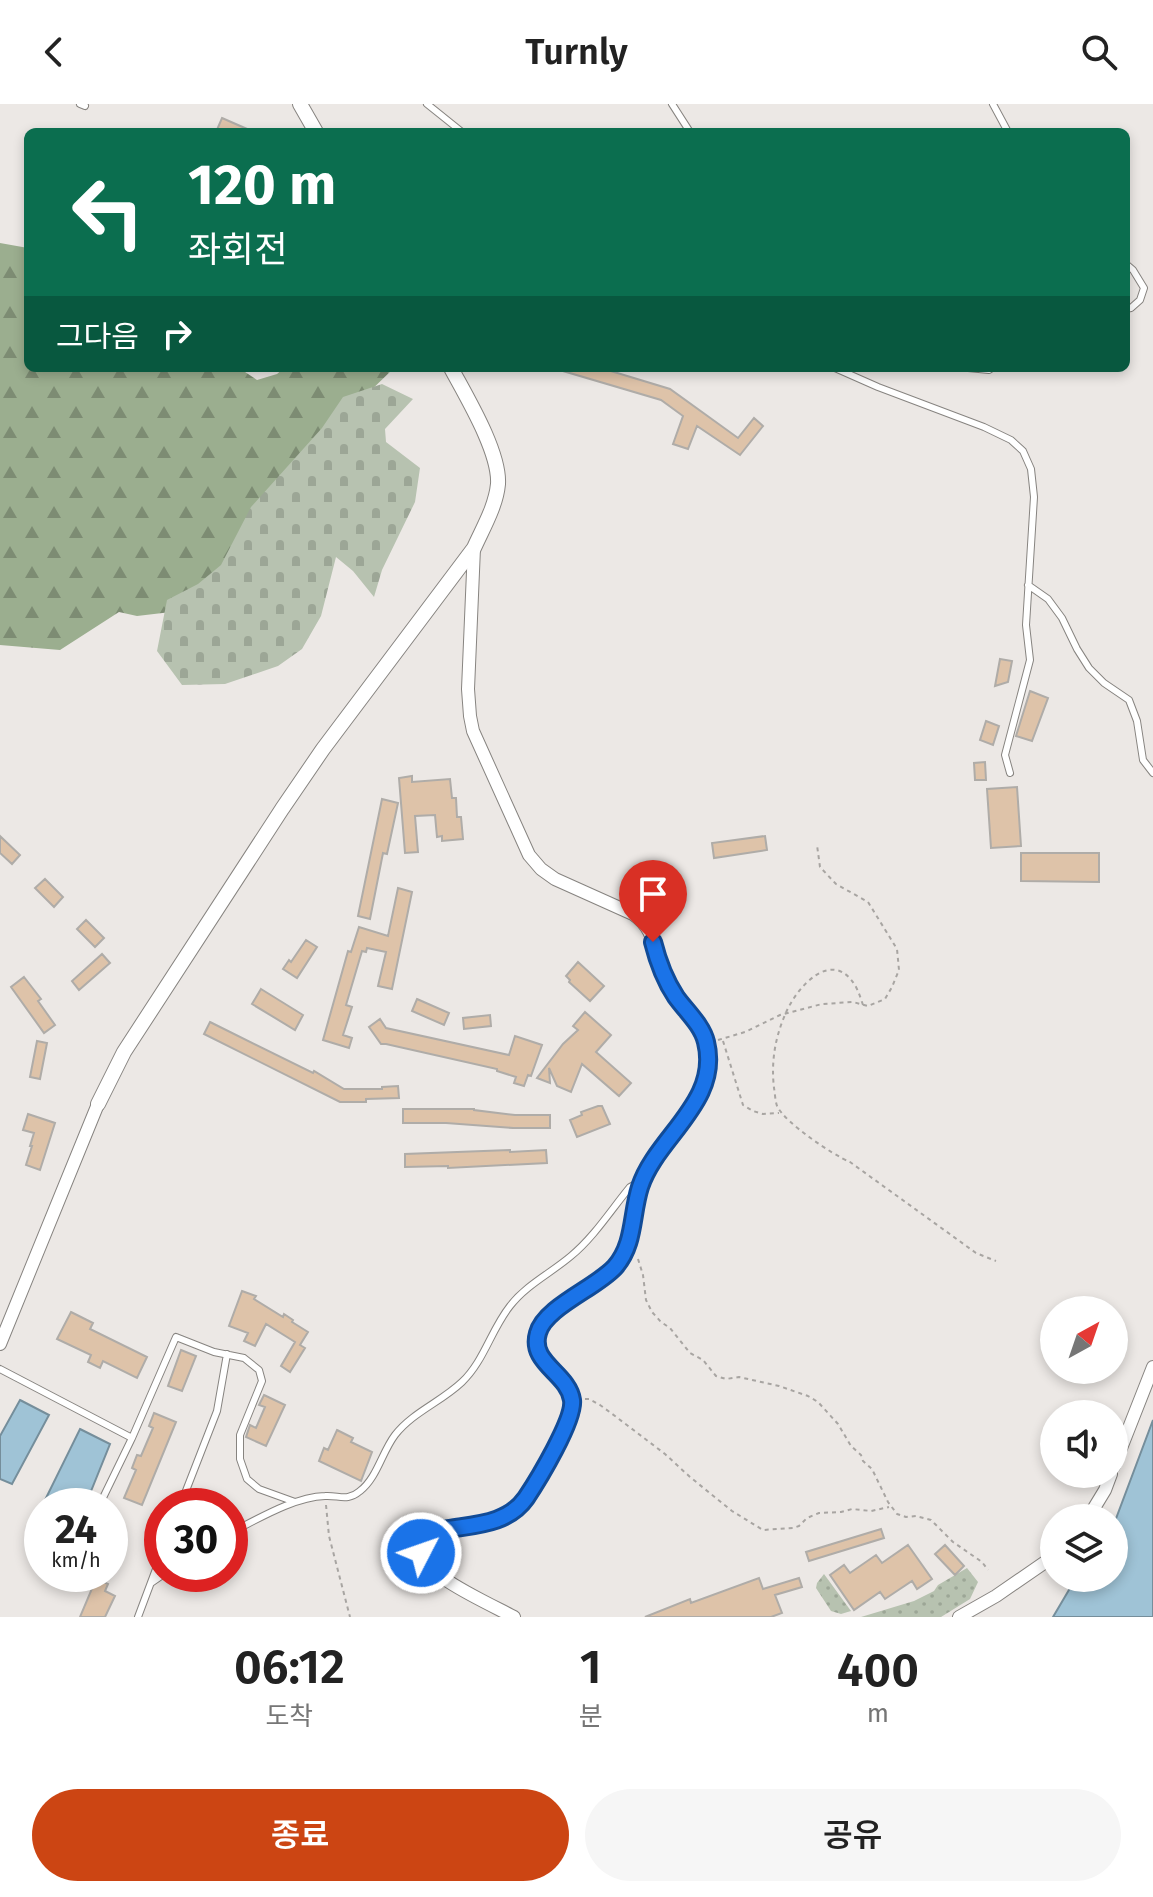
<!DOCTYPE html>
<html lang="ko">
<head>
<meta charset="utf-8">
<style>
	:root { --surface:#fff; --page:#f6f6f6; --text:#222; --muted:#767676; --accent:#cc4513 }
	body { margin:0; font-family:"Fira Sans","Noto Sans KR",sans-serif; background:var(--page); color:var(--text); height:100vh; display:flex; flex-direction:column; font-size:30px; white-space:nowrap }
	* { box-sizing:border-box; margin:0 }
	p { font-size:26px; color:var(--muted) }
	.icon { flex:none; width:44px; height:44px; fill:none; stroke:currentColor; stroke-width:2; stroke-linecap:round; stroke-linejoin:round }
	.map { position:relative; height:1513px; overflow:hidden }
	.panel { display:flex; flex-direction:column; background:var(--surface); flex:1 }
	.panel>* { flex:none }
	.hud { position:absolute; left:24px; top:24px; width:1106px; height:244px; border-radius:12px; box-shadow:0 4px 12px #0003; background:#0b6e4f; color:#fff; overflow:hidden }
	.needle { width:52px; rotate:40deg }
	.buttons { position:absolute; left:1040px; top:1192px; display:grid; gap:16px }
	.buttons a { display:grid; place-items:center; width:88px; height:88px; border-radius:50%; background:var(--surface); box-shadow:0 4px 12px #0003; font-size:40px }
	.speed { position:absolute; left:24px; top:1384px; display:flex; gap:16px; font-size:40px; font-weight:700; text-align:center }
	.speed>* { display:grid; place-content:center; width:104px; height:104px; border-radius:50%; background:var(--surface); box-shadow:0 4px 12px #0003; line-height:1 }
	.speed small { font-size:20px; font-weight:400 }
	.speed .limit { border:12px solid #d22; background:#fff; color:#111 }
	.pin { position:absolute; display:grid; place-items:center; width:68px; height:68px; color:#fff; margin:-82px -34px; border-radius:50% 50% 50% 0; rotate:-45deg; box-shadow:0 0 8px #0007 }
	.pin .icon { rotate:45deg }
	.me { position:absolute; width:88px; margin:-44px; rotate:49deg; stroke-linejoin:round; filter:drop-shadow(0 0 6px #0008) }
	.turn { display:flex; align-items:center; gap:28px; height:168px; padding:0 32px; font-size:36px }
	.turn .icon { width:104px; height:104px; stroke-width:2.5 }
	.turn b { display:block; font-size:56px; line-height:68px }
	.then { display:flex; align-items:center; height:76px; padding:0 32px; background:#0003; gap:16px; font-size:30px }
	.eta { display:flex; justify-content:space-evenly; align-items:center; height:136px; text-align:center }
	.eta b { font-size:48px; font-weight:600; line-height:56px }
	.button { display:flex; gap:16px; margin-top:auto; padding:16px 32px }
	.button a { flex:1; height:92px; border-radius:48px; background:var(--accent); color:#fff; font-size:32px; font-weight:600; line-height:92px; text-align:center }
	.button a+a { background:var(--page); color:var(--text) }
	header { display:flex; justify-content:space-between; align-items:center; height:104px; padding:0 32px; background:var(--surface); font-size:36px; font-weight:600 }
	.map>svg:first-child { display:block }
	.grass { fill:url(#grass-dots) }
	.forest { fill:url(#forest-firs) }
	.cemetery { fill:url(#cemetery-stones) }
	.water { fill:#9fc3d6; stroke:#758e9b; stroke-width:2 }
	.building { fill:#dec3a9; stroke:#afaca8; stroke-width:2 }
	.lines { fill:none; stroke-linecap:round; stroke-linejoin:round }
	.service-casing { stroke:#878480; stroke-width:8 }
	.minor-casing { stroke:#878480; stroke-width:14 }
	.tertiary-casing { stroke:#878480; stroke-width:16 }
	.path { stroke:#a8a5a2; stroke-width:2; stroke-dasharray:4 4; stroke-linecap:butt }
	.service { stroke:#fff; stroke-width:6 }
	.minor { stroke:#fff; stroke-width:12 }
	.tertiary { stroke:#fff; stroke-width:14 }
	.route-casing { stroke:#114b97; stroke-width:20 }
	.route { stroke:#1a73e8; stroke-width:14 }
</style>
</head>
<body>
<header><svg class="icon" aria-label="back" viewBox="0 0 24 24"><path d="M15 5l-7 7 7 7"/></svg>Turnly<svg class="icon" aria-label="search" viewBox="0 0 24 24"><circle cx="10" cy="10" r="6"/><path d="M15 15l6 6"/></svg></header>
<div class="map">
<svg width="1153" height="1513" viewBox="0 0 1153 1513">
	<defs>
		<pattern id="grass-dots" width="8" height="8" patternUnits="userSpaceOnUse" patternTransform="scale(2)"><rect width="8" height="8" fill="#b7c2b0"/><path d="M2 2h.1M6 6h.1" fill="none" stroke="#9ca696" stroke-width="1.8" stroke-linecap="round"/></pattern>
		<pattern id="forest-firs" width="22" height="20" patternUnits="userSpaceOnUse" patternTransform="scale(2)"><rect width="22" height="20" fill="#9bae8f"/><path d="M5 1l3.5 6h-7zM16 11l3.5 6h-7z" fill="#7d8c73"/></pattern>
		<pattern id="cemetery-stones" width="16" height="16" patternUnits="userSpaceOnUse" patternTransform="scale(2)"><rect width="16" height="16" fill="#b7c2b0"/><path d="M2 7V4a2 2 0 0 1 4 0v3zM10 15v-3a2 2 0 0 1 4 0v3z" fill="#9ca696"/></pattern>
	</defs>
	<rect width="100%" height="100%" fill="#ece8e5"/>
	<path class="grass" d="M967 1464 978 1478 970 1495 941 1513H861L914 1497 934 1487 938 1481Z
		M824 1470 851 1507 841 1510 831 1507 816 1484 817 1479Z"/>
	<path class="forest" d="M0 139 28 144V264H239L257 276 277 270 284 264H394L362 295 263 437 188 506 137 512 119 508 60 546 0 541Z"/>
	<path class="cemetery" d="M382 280 413 295 385 325 386 338 420 364 415 398 382 466 374 493 353 467 336 453 321 512 302 545 278 562 225 580 182 581 157 547 167 496 198 480 221 461 251 403 322 324 343 293Z"/>
	<path class="water" d="M20 1296 49 1311 12 1380 0 1375V1332Z
		M1153 1316V1513H1053L1076 1474H1114V1420Z
		M80 1325 110 1340 85 1402H57L45 1396Z"/>
	<path class="building" d="M222 14 254 28H216Z
		M564 264H601L670 285 738 334 754 314 763 322 740 351 697 322 688 345 673 340 683 312 661 296 563 267Z
		M1000 555 1012 557 1008 578 995 582Z
		M1030 587 1048 594 1032 637 1016 632Z
		M986 617 999 622 993 641 980 636Z
		M985 658 986 676H975L974 659Z
		M412 672V678L450 675 452 694H456L457 713H461L463 735 442 737V732L437 733 435 711 415 712 418 748 405 749 399 674Z
		M1017 683 1021 742 991 744 987 685Z
		M382 695 398 699 387 750 383 749 370 815 358 812Z
		M0 732 20 751 12 760 0 749Z
		M765 732 767 746 714 754 712 739Z
		M1021 749H1099V778L1021 777Z
		M45 775 63 793 54 803 35 784Z
		M398 784 412 788 392 885 378 882 386 848 367 844 366 848 362 847 346 901 352 903 343 931 352 934 349 944 323 936 348 847 351 848 359 823 388 832Z
		M86 816 104 834 95 843 77 825Z
		M306 836 317 843 297 874 283 865 289 856 291 858Z
		M102 850 110 859 79 886 72 877Z
		M578 858 604 882 590 897 569 878 570 876 566 872Z
		M24 873 41 895 38 897 55 921 44 929 11 883Z
		M261 885 303 911 295 926 252 900Z
		M417 895 449 909 444 921 412 907Z
		M585 908 611 931 596 948 631 979 619 992 582 960 571 988 557 982 549 964 550 979 537 974 563 940 578 926 573 922Z
		M490 911 491 922 464 925 463 914Z
		M380 915 386 924 509 951 515 932 542 941 531 972 528 971 524 982 514 979 516 973 497 967V965L386 940H381L369 923Z
		M210 918 313 969 314 967 344 985H382V983L398 982 399 994 366 995V998H340L204 930Z
		M37 937 47 939 40 975 30 973Z
		M598 1002H602L610 1020 577 1033 570 1016 582 1011 581 1008Z
		M403 1005H474V1006L515 1011H550V1024H513L446 1019H403Z
		M28 1010 55 1019 40 1066 26 1061 32 1042H30L34 1029 23 1026Z
		M510 1046V1048L546 1046 547 1059 448 1064V1062L405 1063V1050Z
		M242 1187 256 1192 254 1195 283 1213 284 1210 293 1216 292 1218 308 1228 300 1241 305 1244 290 1268 281 1262 295 1238 266 1220 255 1242 244 1237 248 1229 229 1222Z
		M71 1208 93 1219 90 1225 147 1253 137 1274 103 1257 100 1264 88 1258 91 1251 57 1235Z
		M181 1246 196 1252 182 1287 168 1282Z
		M264 1291 285 1301 266 1342 246 1333 250 1321 256 1324 265 1303 259 1301Z
		M154 1309 176 1318 142 1401 124 1394 136 1366 132 1364 137 1351 141 1352 153 1324 149 1322Z
		M337 1326 353 1334 351 1338 372 1348 361 1377 319 1357 324 1344 328 1346Z
		M881 1425 884 1434 809 1457 806 1448Z
		M908 1441 932 1475 917 1485 912 1477 885 1495 880 1488 854 1506 830 1471 844 1461 850 1469 876 1451 882 1459Z
		M945 1441 964 1462 955 1471 935 1450Z
		M759 1474 763 1485 799 1474 802 1483 775 1491 782 1509 771 1513H645L690 1495 691 1499Z
		M96 1475 108 1480 105 1487 115 1492 105 1513H80Z"/>
	<g class="lines">
		<g class="service-casing">
			<path id="service" d="M80 0 85 2
				M427 0 462 28
				M672 0 690 28
				M993 0 1008 28
				M1126 160 1133 166 1144 184 1140 196 1131 204 1126 205
				M835 264 878 283 984 323 1011 336 1023 347 1031 365 1034 393 1026 521 1030 556 1005 651 1010 669
				M968 264 989 266 992 264
				M1028 481 1048 495 1062 514 1077 545 1089 564 1104 579 1129 596 1137 617 1143 656 1153 669
				M0 1265 132 1334
				M99 1402 132 1334 176 1233 214 1248 244 1254 259 1266 262 1277 240 1331V1355L247 1375 259 1385 295 1398
				M180 1402 217 1307 227 1250
				M230 1429C258 1415 294 1393 325 1392 339 1391 347 1398 360 1387 377 1374 382 1348 395 1331 413 1308 441 1298 462 1278 484 1257 491 1226 510 1202 526 1181 551 1169 571 1152 594 1133 611 1106 630 1083L639 1078
				M151 1479 164 1470
				M138 1513 162 1449"/>
		</g>
		<g class="minor-casing">
			<path id="minor" d="M474 444 468 585 470 612 473 627 529 751 541 765 555 775 633 810C659 828 651 849 664 873 675 893 692 909 702 928 707 939 708 952 706 964 705 974 703 984 699 993 685 1022 657 1043 644 1073 634 1098 638 1131 622 1154 602 1184 554 1195 540 1224 524 1255 569 1269 572 1297 574 1314 548 1357 539 1373 532 1385 525 1399 514 1407 504 1414 492 1418 480 1420 463 1424 418 1422 421 1449 423 1471 494 1502 514 1513
				M0 1240 98 1000
				M1114 1362 1153 1263
				M1088 1414 1105 1386 1111 1370
				M959 1513 996 1492 1054 1452"/>
		</g>
		<g class="tertiary-casing">
			<path id="tertiary" d="M300 0 316 28
				M98 1000 124 948 282 705 323 645 474 444C483 424 496 402 498 380 500 348 466 292 451 264"/>
		</g>
		<path class="path" d="M863 901C861 895 859 889 856 883 833 842 796 883 785 911 775 934 771 958 774 984 775 989 775 996 777 1002 785 1019 833 1051 850 1058L976 1149 996 1157
			M718 936 745 928 780 911 822 900 853 898 868 902 885 895 892 883 899 866 897 845 868 798 836 780 820 763 817 741
			M723 937 743 1001 753 1007 763 1010 779 1009
			M638 1155 643 1171 646 1196 652 1208 661 1218 670 1224 690 1249 703 1256 716 1272 726 1275 739 1273 779 1282 808 1292 818 1298 838 1320 851 1342 861 1351 863 1357 872 1365 888 1398 897 1410 906 1413 916 1412 931 1416 953 1438 982 1458 988 1466
			M585 1295H589L600 1301 615 1312 665 1350 690 1373 732 1407 763 1426 793 1424 799 1422 807 1414 819 1409 841 1408 852 1405 871 1407 889 1403
			M326 1401 329 1432 350 1513"/>
		<use href="#service" class="service"/>
		<use href="#minor" class="minor"/>
		<use href="#tertiary" class="tertiary"/>
	</g>
	<g class="lines">
		<g class="route-casing">
			<path id="route" d="M421 1449C422 1440 425 1433 433 1429 440 1425 449 1425 456 1424 483 1420 510 1417 526 1394 538 1376 575 1315 572 1296 568 1269 529 1259 538 1229 545 1203 596 1184 615 1163 635 1140 631 1111 640 1083 656 1033 721 998 706 938 702 921 686 907 676 893 664 875 658 858 653 838"/>
		</g>
		<use href="#route" class="route"/>
	</g>
</svg>
<div class="buttons">
<a><svg class="needle" viewBox="-14 -14 28 28"><path d="M0-13l5 13h-10z" fill="#e53935"/><path d="M0 13l5-13h-10z" fill="#767676"/></svg></a>
<a><svg class="icon" aria-label="sound" viewBox="0 0 24 24"><path d="M4 9h4l5-4v14l-5-4H4zM17 9q2 3 0 6"/></svg></a>
<a><svg class="icon" aria-label="layers" viewBox="0 0 24 24"><path d="M12 4l9 5-9 5-9-5zM3 14l9 5 9-5"/></svg></a>
</div>
<div class="speed"><div>24<small>km/h</small></div><div class="limit">30</div></div>
<div class="pin" style="left:653px;top:838px;background:#d93025"><svg class="icon" aria-label="arrive" viewBox="0 0 24 24"><path d="M6 21V4h12l-3 4 3 4H6"/></svg></div>
<svg class="me" style="left:421px;top:1449px" viewBox="-20 -20 40 40"><circle r="17" fill="#1a73e8" stroke="#fff" stroke-width="3"/><path d="M0-11L8 9 0 5-8 9z" fill="#fff"/></svg>
<div class="hud">
<div class="turn"><svg class="icon" aria-label="left" viewBox="0 0 24 24"><path d="M17 20v-9H6M10 6l-5 5 5 5"/></svg><div><b>120 m</b>좌회전</div></div>
<div class="then">그다음<svg class="icon" aria-label="right" viewBox="0 0 24 24"><path d="M7 20v-9h11M14 6l5 5-5 5"/></svg></div>
</div>
</div>
<section class="panel">
<div class="eta">
<div><b>06:12</b><p>도착</p></div>
<div><b>1</b><p>분</p></div>
<div><b>400</b><p>m</p></div>
</div>
<div class="button"><a>종료</a><a>공유</a></div>
</section>
</body>
</html>
